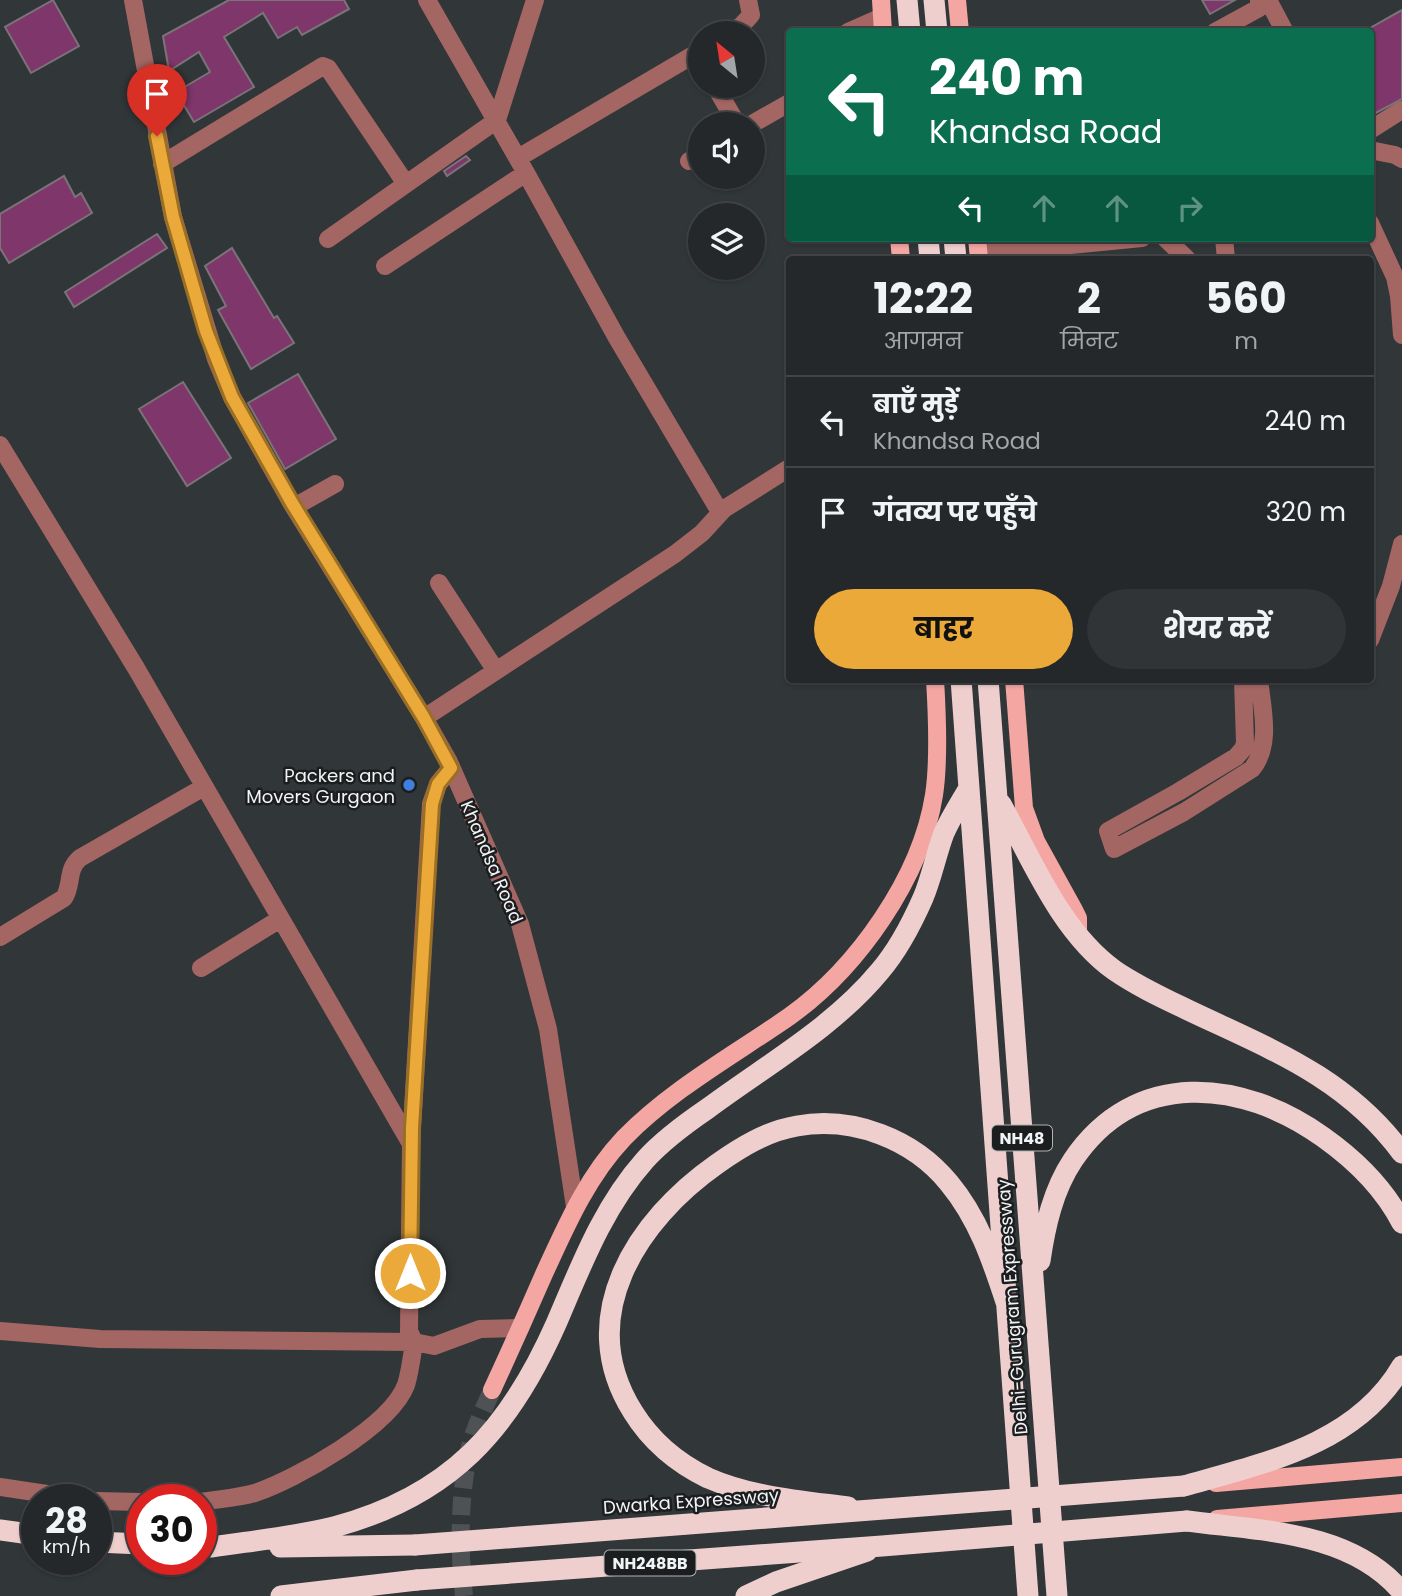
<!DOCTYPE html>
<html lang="hi">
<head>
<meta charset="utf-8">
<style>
	:root { --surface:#25282b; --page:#313437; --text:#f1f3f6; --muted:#a3a6a9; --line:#424447; --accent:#eba939 }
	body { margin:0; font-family:Poppins,"Noto Sans Devanagari",sans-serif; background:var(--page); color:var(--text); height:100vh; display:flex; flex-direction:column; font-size:26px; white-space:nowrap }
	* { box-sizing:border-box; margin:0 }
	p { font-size:23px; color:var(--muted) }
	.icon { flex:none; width:38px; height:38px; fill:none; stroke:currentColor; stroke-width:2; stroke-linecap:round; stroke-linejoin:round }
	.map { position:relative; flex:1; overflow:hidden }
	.sheet { position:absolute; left:786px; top:256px; width:588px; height:427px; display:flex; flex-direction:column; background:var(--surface); border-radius:7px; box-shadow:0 2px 5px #0004,0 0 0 2px var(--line) }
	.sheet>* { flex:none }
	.top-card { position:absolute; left:786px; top:28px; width:588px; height:214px; border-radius:7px; box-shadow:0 2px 5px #0004,0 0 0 2px var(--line); background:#0b6e4f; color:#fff; overflow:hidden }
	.needle { width:46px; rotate:330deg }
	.tools { position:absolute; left:688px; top:21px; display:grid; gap:14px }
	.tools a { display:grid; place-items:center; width:77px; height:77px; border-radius:50%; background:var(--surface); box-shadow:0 2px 5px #0004,0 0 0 2px var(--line); font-size:35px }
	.speed { position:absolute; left:21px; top:1484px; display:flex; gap:14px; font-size:35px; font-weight:700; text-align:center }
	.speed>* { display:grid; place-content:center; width:91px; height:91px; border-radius:50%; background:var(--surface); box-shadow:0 2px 5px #0004,0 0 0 2px var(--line); line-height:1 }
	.speed small { font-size:18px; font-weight:400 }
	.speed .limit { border:10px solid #d22; background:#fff; color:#111 }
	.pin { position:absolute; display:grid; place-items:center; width:60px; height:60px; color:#fff; margin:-72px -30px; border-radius:50% 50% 50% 0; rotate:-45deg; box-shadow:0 0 7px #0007 }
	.pin .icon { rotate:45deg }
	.me { position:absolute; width:77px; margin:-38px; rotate:0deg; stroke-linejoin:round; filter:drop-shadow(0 0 5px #0008) }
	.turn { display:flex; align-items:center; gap:24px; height:147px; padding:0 28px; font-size:32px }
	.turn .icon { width:91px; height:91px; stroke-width:2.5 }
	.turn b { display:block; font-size:49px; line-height:60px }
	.lanes { display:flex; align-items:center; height:66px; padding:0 28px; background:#0003; justify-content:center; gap:35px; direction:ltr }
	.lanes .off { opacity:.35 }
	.eta { display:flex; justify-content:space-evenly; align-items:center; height:119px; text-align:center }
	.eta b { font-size:42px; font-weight:700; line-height:49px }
	.button { display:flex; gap:14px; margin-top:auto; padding:14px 28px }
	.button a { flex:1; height:80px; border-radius:42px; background:var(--accent); color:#111; font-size:28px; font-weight:700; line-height:80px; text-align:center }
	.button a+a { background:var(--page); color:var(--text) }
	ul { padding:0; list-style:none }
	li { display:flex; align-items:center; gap:21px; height:91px; padding:0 28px; border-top:2px solid var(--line) }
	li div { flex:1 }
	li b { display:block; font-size:26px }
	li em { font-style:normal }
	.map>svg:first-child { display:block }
	.building { fill:#7e366b; stroke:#7a7478; stroke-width:2 }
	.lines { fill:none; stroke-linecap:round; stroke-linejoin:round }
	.major-tunnel { stroke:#4e5255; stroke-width:18; stroke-dasharray:18 9; stroke-linecap:butt }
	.minor { stroke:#a46663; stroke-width:18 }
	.major { stroke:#f3a6a2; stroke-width:18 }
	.highway { stroke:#efcfcd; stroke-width:21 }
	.highway-bridge { stroke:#efcfcd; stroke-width:21 }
	.route-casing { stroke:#996e25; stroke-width:18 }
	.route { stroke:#eba939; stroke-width:12 }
	.shop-dot { fill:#3f7fe0; stroke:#1b1d1e; stroke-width:2.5 }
	.labels { text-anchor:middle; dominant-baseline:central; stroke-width:5; stroke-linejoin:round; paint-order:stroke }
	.shield { fill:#1b1d1e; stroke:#b1b4b5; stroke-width:2 }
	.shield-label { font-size:16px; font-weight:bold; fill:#f1f4f6 }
	.poi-label { font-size:18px; fill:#f1f4f6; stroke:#1b1d1e; text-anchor:end }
	.street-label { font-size:18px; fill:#f1f4f6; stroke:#1b1d1e }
</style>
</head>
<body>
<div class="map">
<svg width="1402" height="1596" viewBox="0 0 1402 1596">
	<rect width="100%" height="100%" fill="#313639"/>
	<path class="building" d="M53 0 79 46 31 73 5 27Z
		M229 0H344L349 9 302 35 297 27 278 38 263 13 224 37 254 87 194 122 176 92 210 72 199 52 169 71 163 36Z
		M1202 0H1235L1210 14Z
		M1402 10V99L1370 116V28Z
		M466 156 470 160 447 176 444 171Z
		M64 176 75 197 81 193 92 213 9 263 0 248V214Z
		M157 234 167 248 74 307 65 292Z
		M232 248 274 318 277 316 294 343 251 369 218 310 226 306 205 266Z
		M298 374 336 439 285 469 248 403Z
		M183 382 231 458 187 486 139 409Z"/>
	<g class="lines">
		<path class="major-tunnel" d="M464 1596C459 1550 459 1502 468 1456 472 1433 483 1411 492 1390"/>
		<path class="minor" d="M133 0 173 217 216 359 232 397 292 504 424 718 449 762 520 924 548 1029 575 1207
			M427 0 526 173 617 338 720 512
			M1268 0 1285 32
			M848 32 882 17
			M1215 32 1259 8V0
			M729 33 741 26 751 15 748 0
			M715 86 737 124
			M752 124 789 103
			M1370 130 1402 110
			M1370 150 1395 155 1402 159
			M518 158 700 51
			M689 161 700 155
			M162 164 323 66 328 68 406 184
			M1370 223 1395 277 1399 296 1402 335
			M1165 238 1187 259
			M1224 238 1226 259
			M328 239 497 120 535 0
			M979 254 1142 238
			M385 266 526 173
			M0 445 136 668 411 1144
			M294 507 335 484
			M439 583 496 671
			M1370 640 1391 586 1402 544
			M1243 679 1245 743 1243 749 1236 757 1178 792 1108 831 1114 849 1184 812 1252 769C1272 745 1262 708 1259 679
			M424 718 675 554 702 533 724 509 789 468
			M451 768 438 784 431 804 411 1144 409 1331 414 1342 434 1346 480 1329 520 1328
			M0 937 64 898C73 884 66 870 80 858L204 787
			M201 968 280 919
			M0 1331 100 1339 414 1342C412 1356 410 1372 406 1385 390 1427 296 1479 255 1493 238 1498 219 1499 201 1502
			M0 1487 87 1500
			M96 1501 142 1502"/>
		<path class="major" d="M881 0 883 32
			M957 0 960 32
			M899 238 901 259
			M977 238 979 259
			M1014 679 1024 808 1036 841 1073 908 1078 918V936
			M492 1390C510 1351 527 1313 544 1274 566 1226 587 1177 624 1138 672 1089 734 1055 790 1016 857 968 921 878 934 795 939 763 937 712 935 679
			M1216 1483 1402 1467
			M1217 1519 1402 1503"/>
		<path class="highway" d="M907 0 910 32
			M934 0 937 32
			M928 238 930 259
			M954 238 956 259
			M961 679 1028 1596
			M988 679 1057 1596
			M1001 804C1032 860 1061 932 1114 970 1137 986 1163 998 1188 1010 1270 1049 1346 1077 1402 1153
			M1040 1261C1045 1226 1053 1190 1073 1160 1135 1068 1242 1079 1323 1137 1354 1159 1384 1188 1402 1223
			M1184 1486C1265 1463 1357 1444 1402 1366
			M848 1507C802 1501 751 1497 708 1478 677 1463 651 1441 633 1412 573 1317 637 1220 717 1164 741 1147 767 1131 797 1126 853 1116 913 1139 949 1183 978 1218 992 1259 1006 1302
			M1187 1521C1261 1531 1351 1531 1402 1592
			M0 1530 37 1535
			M96 1542 142 1544
			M211 1547C251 1541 294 1537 334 1527 450 1496 509 1430 556 1324 581 1266 603 1207 645 1160 663 1140 685 1124 707 1109 766 1065 833 1028 880 971 898 950 912 923 923 898 932 877 936 854 944 833 951 817 961 802 969 788
			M280 1547 415 1545
			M281 1596 417 1580
			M746 1596 776 1582 867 1551"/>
		<path class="highway-bridge" d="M415 1545 1184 1486
			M417 1580 882 1546 1187 1521"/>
	</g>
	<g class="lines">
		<g class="route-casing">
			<path id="route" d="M157 136 173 217 206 331 232 397 292 503 424 718 451 768 438 784 432 804 412 1128 410 1273"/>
		</g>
		<use href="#route" class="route"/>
	</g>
	<circle class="shop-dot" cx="409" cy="785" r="7"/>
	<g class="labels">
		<g class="shield">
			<rect x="992" y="1125.5" width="60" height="25" rx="5"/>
			<rect x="604.5" y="1550.5" width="91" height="25" rx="5"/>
		</g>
		<g class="shield-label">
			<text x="1022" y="1138">NH48</text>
			<text x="650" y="1563">NH248BB</text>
		</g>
		<g class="poi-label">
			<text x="395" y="775">Packers and<tspan x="395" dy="21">Movers Gurgaon</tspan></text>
		</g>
		<g class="street-label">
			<text transform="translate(492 862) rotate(67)">Khandsa Road</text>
			<text transform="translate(1012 1307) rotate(-94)">Delhi-Gurugram Expressway</text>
			<text transform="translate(691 1501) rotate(-4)">Dwarka Expressway</text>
		</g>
	</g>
</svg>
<div class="tools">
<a><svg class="needle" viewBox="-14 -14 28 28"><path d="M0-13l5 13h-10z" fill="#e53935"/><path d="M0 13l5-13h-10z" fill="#a3a6a9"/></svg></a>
<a><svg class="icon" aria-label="sound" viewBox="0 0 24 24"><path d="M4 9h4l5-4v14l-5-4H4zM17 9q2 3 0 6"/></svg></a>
<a><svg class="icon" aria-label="layers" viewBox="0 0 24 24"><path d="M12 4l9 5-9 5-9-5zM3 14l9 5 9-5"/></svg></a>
</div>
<div class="speed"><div>28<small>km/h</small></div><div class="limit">30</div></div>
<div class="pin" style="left:157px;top:136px;background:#d93025"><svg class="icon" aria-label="arrive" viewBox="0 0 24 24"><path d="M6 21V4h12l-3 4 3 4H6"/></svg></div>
<svg class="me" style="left:410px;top:1273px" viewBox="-20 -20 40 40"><circle r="17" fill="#eba939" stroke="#fff" stroke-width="3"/><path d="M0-11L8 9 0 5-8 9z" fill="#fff"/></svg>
<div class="top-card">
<div class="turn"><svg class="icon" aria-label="left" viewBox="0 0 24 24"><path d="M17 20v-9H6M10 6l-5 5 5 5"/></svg><div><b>240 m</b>Khandsa Road</div></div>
<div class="lanes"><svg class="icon" aria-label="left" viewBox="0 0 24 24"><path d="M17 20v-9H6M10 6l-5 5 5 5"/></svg><svg class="icon off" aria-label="ahead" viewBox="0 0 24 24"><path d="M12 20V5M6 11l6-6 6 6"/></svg><svg class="icon off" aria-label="ahead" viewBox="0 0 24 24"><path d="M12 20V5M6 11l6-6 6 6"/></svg><svg class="icon off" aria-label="right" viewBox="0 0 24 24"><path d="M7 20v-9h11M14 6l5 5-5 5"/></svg></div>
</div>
<section class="sheet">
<div class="eta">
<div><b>12:22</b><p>आगमन</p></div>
<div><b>2</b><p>मिनट</p></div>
<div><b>560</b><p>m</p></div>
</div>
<ul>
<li><svg class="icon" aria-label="left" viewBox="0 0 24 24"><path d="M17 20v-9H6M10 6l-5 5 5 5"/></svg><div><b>बाएँ मुड़ें</b><p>Khandsa Road</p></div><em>240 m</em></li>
<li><svg class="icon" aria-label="arrive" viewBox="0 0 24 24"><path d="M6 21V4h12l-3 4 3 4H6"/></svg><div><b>गंतव्य पर पहुँचे</b></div><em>320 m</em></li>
</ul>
<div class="button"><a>बाहर</a><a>शेयर करें</a></div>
</section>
</div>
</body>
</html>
